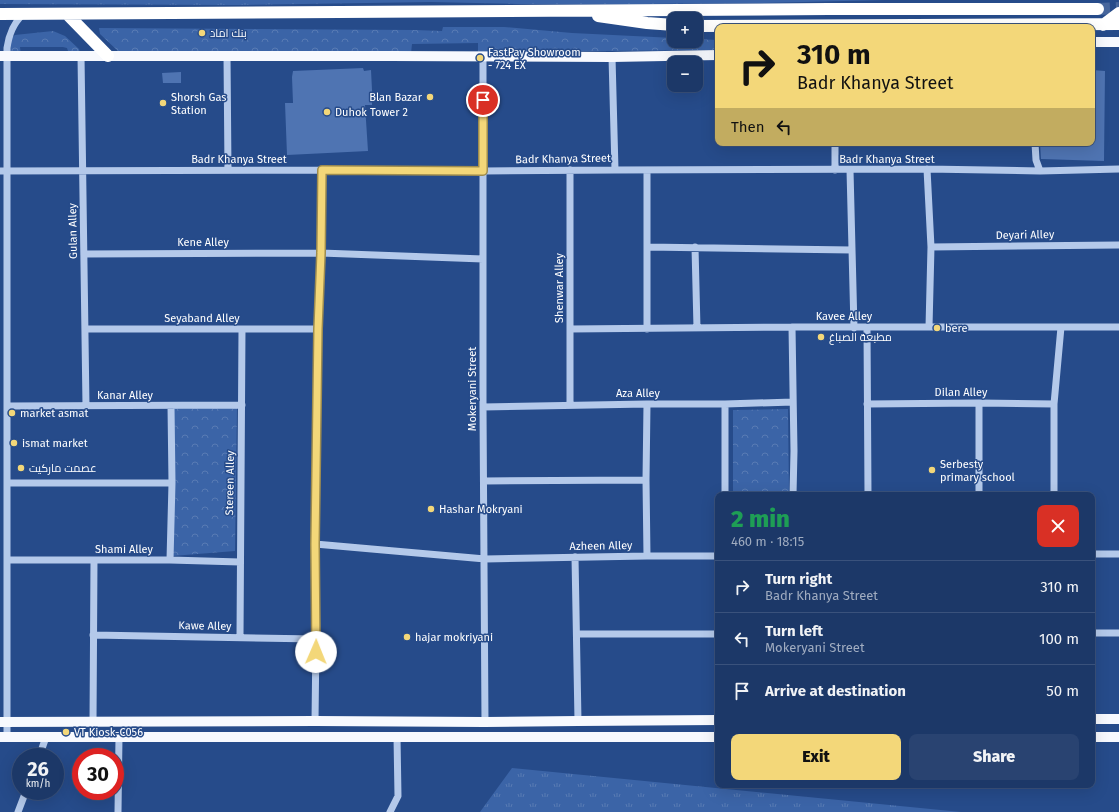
<!DOCTYPE html>
<html lang="en">
<head>
<meta charset="utf-8">
<style>
	:root { --surface:#1c3868; --page:#294371; --text:#f1f3f6; --muted:#a0acc0; --line:#3a527c; --accent:#f3d779 }
	body { margin:0; font-family:"Fira Sans",Cairo,sans-serif; background:var(--page); color:var(--text); height:100vh; display:flex; flex-direction:column; font-size:15px; white-space:nowrap }
	* { box-sizing:border-box; margin:0 }
	p { font-size:13px; color:var(--muted) }
	.icon { flex:none; width:22px; height:22px; fill:none; stroke:currentColor; stroke-width:2; stroke-linecap:round; stroke-linejoin:round }
	.map { position:relative; flex:1; overflow:hidden }
	.details { position:absolute; left:715px; top:492px; width:380px; height:296px; display:flex; flex-direction:column; background:var(--surface); border-radius:8px; box-shadow:0 4px 16px #0002,0 0 0 1px var(--line) }
	.details>* { flex:none }
	.hud { position:absolute; left:715px; top:24px; width:380px; height:122px; border-radius:8px; box-shadow:0 4px 16px #0002,0 0 0 1px var(--line); background:#f3d779; color:#111; overflow:hidden }
	.controls { position:absolute; left:667px; top:12px; display:grid; gap:8px }
	.controls a { display:grid; place-items:center; width:36px; height:36px; border-radius:8px; background:var(--surface); box-shadow:0 4px 16px #0002,0 0 0 1px var(--line); font-size:20px }
	.speed { position:absolute; left:12px; top:748px; display:flex; gap:8px; font-size:20px; font-weight:700; text-align:center }
	.speed>* { display:grid; place-content:center; width:52px; height:52px; border-radius:50%; background:var(--surface); box-shadow:0 4px 16px #0002,0 0 0 1px var(--line); line-height:1 }
	.speed small { font-size:10px; font-weight:400 }
	.speed .limit { border:6px solid #d22; background:#fff; color:#111 }
	.pin { position:absolute; display:grid; place-items:center; width:34px; height:34px; color:#fff; margin:-17px; border:2px solid #fff; border-radius:50%; box-shadow:0 1px 4px #0007 }
	.me { position:absolute; width:44px; margin:-22px; rotate:1deg; stroke-linejoin:round; filter:drop-shadow(0 0 3px #0008) }
	.turn { display:flex; align-items:center; gap:14px; height:84px; padding:0 16px; font-size:18px }
	.turn .icon { width:52px; height:52px; stroke-width:2.5 }
	.turn b { display:block; font-size:28px; line-height:34px }
	.then { display:flex; align-items:center; height:38px; padding:0 16px; background:#0003; gap:8px; font-size:15px }
	.round { display:grid; place-items:center; flex:none; width:42px; height:42px; border-radius:8px; background:var(--page) }
	.headline { display:flex; align-items:center; justify-content:space-between; height:68px; padding:0 16px }
	h1 { font-size:24px; font-weight:800; line-height:30px; color:#1e9e55 }
	.action { display:flex; gap:8px; margin-top:auto; padding:8px 16px }
	.action a { flex:1; height:46px; border-radius:8px; background:var(--accent); color:#111; font-size:16px; font-weight:800; line-height:46px; text-align:center }
	.action a+a { background:var(--page); color:var(--text) }
	ul { padding:0; list-style:none }
	li { display:flex; align-items:center; gap:12px; height:52px; padding:0 16px; border-top:1px solid var(--line) }
	li div { flex:1 }
	li b { display:block; font-size:15px }
	li em { font-style:normal }
	.map>svg:first-child { display:block }
	.grass { fill:url(#grass-tufts) }
	.park { fill:url(#park-crowns) }
	.building { fill:#4f74b2 }
	.lines { fill:none; stroke-linecap:round; stroke-linejoin:round }
	.highway-tunnel { stroke:#47669c; stroke-width:12; stroke-dasharray:12 6; stroke-linecap:butt }
	.minor { stroke:#b4c9ea; stroke-width:7 }
	.major { stroke:#f7f9fe; stroke-width:10 }
	.highway { stroke:#fff; stroke-width:12 }
	.route-casing { stroke:#9e8c4f; stroke-width:10 }
	.route { stroke:#f3d779; stroke-width:7 }
	.poi-dot { fill:#f3d779; stroke:#264b8a; stroke-width:1.5 }
	.labels { text-anchor:middle; dominant-baseline:central; stroke-width:3; stroke-linejoin:round; paint-order:stroke }
	.poi-label { font-size:11px; fill:#fff; stroke:#264b8a; text-anchor:start }
	.street-label { font-size:11px; fill:#fff; stroke:#264b8a }
</style>
</head>
<body>
<div class="map">
<svg width="1119" height="812" viewBox="0 0 1119 812">
	<defs>
		<pattern id="grass-tufts" width="24" height="20" patternUnits="userSpaceOnUse"><rect width="24" height="20" fill="#3b64a7"/><path d="M3 7l-1-3M5 7V3M7 7l1-3M15 17l-1-3M17 17v-4M19 17l1-3" fill="none" stroke="#587bb4"/></pattern>
		<pattern id="park-crowns" width="20" height="18" patternUnits="userSpaceOnUse"><rect width="20" height="18" fill="#3b64a7"/><path d="M2 6a3 3 0 1 1 6 0M12 15a3 3 0 1 1 6 0" fill="none" stroke="#587bb4"/></pattern>
	</defs>
	<rect width="100%" height="100%" fill="#264b8a"/>
	<path class="grass" d="M0 0H885L759 3 642 4H518L431 2 236 5 0 4Z
		M512 768 961 812H480Z"/>
	<path class="park" d="M443 27H504L572 33 674 38V41H696V39L718 40V50L478 52V43L412 44 411 53H120L100 34 99 28 415 30 442 31Z
		M53 31 65 36 79 49 80 53 68 51 67 48 63 47H20L21 55 10 53 11 38 15 35Z
		M173 408H237L235 551 172 556Z
		M788 409 789 495H733V410Z"/>
	<path class="building" d="M363 68 364 71 371 70 372 90V105H365L368 151 287 155 285 103H293L292 77 293 71Z
		M1092 70 1105 71 1104 161 1041 159 1040 143H1092Z
		M181 72V83H163L162 73Z"/>
	<g class="lines">
		<path class="highway-tunnel" d="M1098 9 1119 8"/>
		<path class="minor" d="M81 56 86 406
			M227 56 228 170
			M483 56V407L485 722
			M612 57 615 170
			M835 143V170
			M1035 143 1036 160 1040 171
			M927 169 931 247 929 327
			M647 170V329
			M850 170 854 328
			M0 171 322 170 483 171 615 170 927 169 1040 171 1119 169
			M647 247 852 250
			M695 247 697 328
			M931 247 1119 245
			M84 254 321 253 483 259
			M792 327 794 451 793 495
			M867 328 868 495
			M85 329H318
			M570 329 792 327H1119
			M979 403V495
			M647 404 646 480 647 556
			M867 404 979 403 1054 404
			M570 405V170
			M7 406 242 405
			M483 407 647 404H725L793 402
			M484 481 646 480
			M7 483H172
			M725 495V404
			M1054 495V404L1061 327
			M315 544 485 559 647 556H718
			M1092 554H1119
			M575 557 578 721
			M7 560H170L240 562
			M170 560 172 483 171 406
			M1092 633H1119
			M577 634H718
			M93 635 316 639
			M240 637 242 329
			M315 721 316 639 315 544 318 329 321 253 322 170
			M93 722 94 560
			M7 737V48C9 34 13 24 23 14
			M39 757 46 737
			M18 812 26 791
			M118 812 119 737
			M390 812 398 796 397 737"/>
		<path class="major" d="M1092 42H1119
			M0 56H391L612 57 718 55
			M1092 719H1119
			M0 722 315 721 485 722 578 721 718 720
			M0 737H718
			M1092 737H1119"/>
		<path class="highway" d="M0 14 829 9H1098
			M67 14 108 56
			M598 16 647 23 674 25
			M1103 25 1119 13
			M696 26 1119 24"/>
	</g>
	<g class="lines">
		<g class="route-casing">
			<path id="route" d="M316 652 315 544 318 329 321 253 322 170 483 171V100"/>
		</g>
		<use href="#route" class="route"/>
	</g>
	<g class="poi-dot">
		<circle cx="202" cy="33" r="4"/>
		<circle cx="480" cy="58" r="4"/>
		<circle cx="430" cy="97" r="4"/>
		<circle cx="163" cy="103" r="4"/>
		<circle cx="327" cy="112" r="4"/>
		<circle cx="937" cy="328" r="4"/>
		<circle cx="821" cy="337" r="4"/>
		<circle cx="12" cy="413" r="4"/>
		<circle cx="14" cy="443" r="4"/>
		<circle cx="21" cy="468" r="4"/>
		<circle cx="932" cy="470" r="4"/>
		<circle cx="431" cy="509" r="4"/>
		<circle cx="407" cy="637" r="4"/>
		<circle cx="66" cy="732" r="4"/>
	</g>
	<g class="labels">
		<g class="poi-label">
			<text x="210" y="33">بنك اماد</text>
			<text x="488" y="52">FastPay Showroom<tspan x="488" dy="13">- 724 EX</tspan></text>
			<text x="171" y="97">Shorsh Gas<tspan x="171" dy="13">Station</tspan></text>
			<text x="422" y="97" text-anchor="end">Blan Bazar</text>
			<text x="335" y="112">Duhok Tower 2</text>
			<text x="945" y="328">bere</text>
			<text x="829" y="337">مطبعة الصباغ</text>
			<text x="20" y="413">market asmat</text>
			<text x="22" y="443">ismat market</text>
			<text x="940" y="464">Serbesty<tspan x="940" dy="13">primary school</tspan></text>
			<text x="29" y="468">عصمت ماركيت</text>
			<text x="439" y="509">Hashar Mokryani</text>
			<text x="415" y="637">hajar mokriyani</text>
			<text x="74" y="732">VT Kiosk-C056</text>
		</g>
		<g class="street-label">
			<text x="239" y="159">Badr Khanya Street</text>
			<text transform="translate(563 159) rotate(-1)">Badr Khanya Street</text>
			<text x="887" y="159">Badr Khanya Street</text>
			<text transform="translate(73 231) rotate(-91)">Gulan Alley</text>
			<text transform="translate(1025 235) rotate(-1)">Deyari Alley</text>
			<text x="203" y="242">Kene Alley</text>
			<text transform="translate(559 288) rotate(-90)">Shenwar Alley</text>
			<text x="844" y="316">Kavee Alley</text>
			<text x="202" y="318">Seyaband Alley</text>
			<text transform="translate(472 389) rotate(-90)">Mokeryani Street</text>
			<text x="961" y="392">Dilan Alley</text>
			<text x="638" y="393">Aza Alley</text>
			<text x="125" y="395">Kanar Alley</text>
			<text transform="translate(230 483) rotate(-89)">Stereen Alley</text>
			<text transform="translate(601 546) rotate(-1)">Azheen Alley</text>
			<text x="124" y="549">Shami Alley</text>
			<text transform="translate(205 626) rotate(1)">Kawe Alley</text>
		</g>
	</g>
</svg>
<div class="controls">
<a>+</a>
<a>−</a>
</div>
<div class="speed"><div>26<small>km/h</small></div><div class="limit">30</div></div>
<div class="pin" style="left:483px;top:100px;background:#d93025"><svg class="icon" aria-label="arrive" viewBox="0 0 24 24"><path d="M6 21V4h12l-3 4 3 4H6"/></svg></div>
<svg class="me" style="left:316px;top:652px" viewBox="-20 -20 40 40"><circle r="19" fill="#fff"/><path d="M0-13L10 11 0 6-10 11z" fill="#f3d779"/></svg>
<div class="hud">
<div class="turn"><svg class="icon" aria-label="right" viewBox="0 0 24 24"><path d="M7 20v-9h11M14 6l5 5-5 5"/></svg><div><b>310 m</b>Badr Khanya Street</div></div>
<div class="then">Then<svg class="icon" aria-label="left" viewBox="0 0 24 24"><path d="M17 20v-9H6M10 6l-5 5 5 5"/></svg></div>
</div>
<section class="details">
<div class="headline"><div><h1>2 min</h1><p>460 m · 18:15</p></div><a class="round" style="background:#d93025;color:#fff"><svg class="icon" aria-label="close" viewBox="0 0 24 24"><path d="M6 6l12 12M18 6L6 18"/></svg></a></div>
<ul>
<li><svg class="icon" aria-label="right" viewBox="0 0 24 24"><path d="M7 20v-9h11M14 6l5 5-5 5"/></svg><div><b>Turn right</b><p>Badr Khanya Street</p></div><em>310 m</em></li>
<li><svg class="icon" aria-label="left" viewBox="0 0 24 24"><path d="M17 20v-9H6M10 6l-5 5 5 5"/></svg><div><b>Turn left</b><p>Mokeryani Street</p></div><em>100 m</em></li>
<li><svg class="icon" aria-label="arrive" viewBox="0 0 24 24"><path d="M6 21V4h12l-3 4 3 4H6"/></svg><div><b>Arrive at destination</b></div><em>50 m</em></li>
</ul>
<div class="action"><a>Exit</a><a>Share</a></div>
</section>
</div>
</body>
</html>
